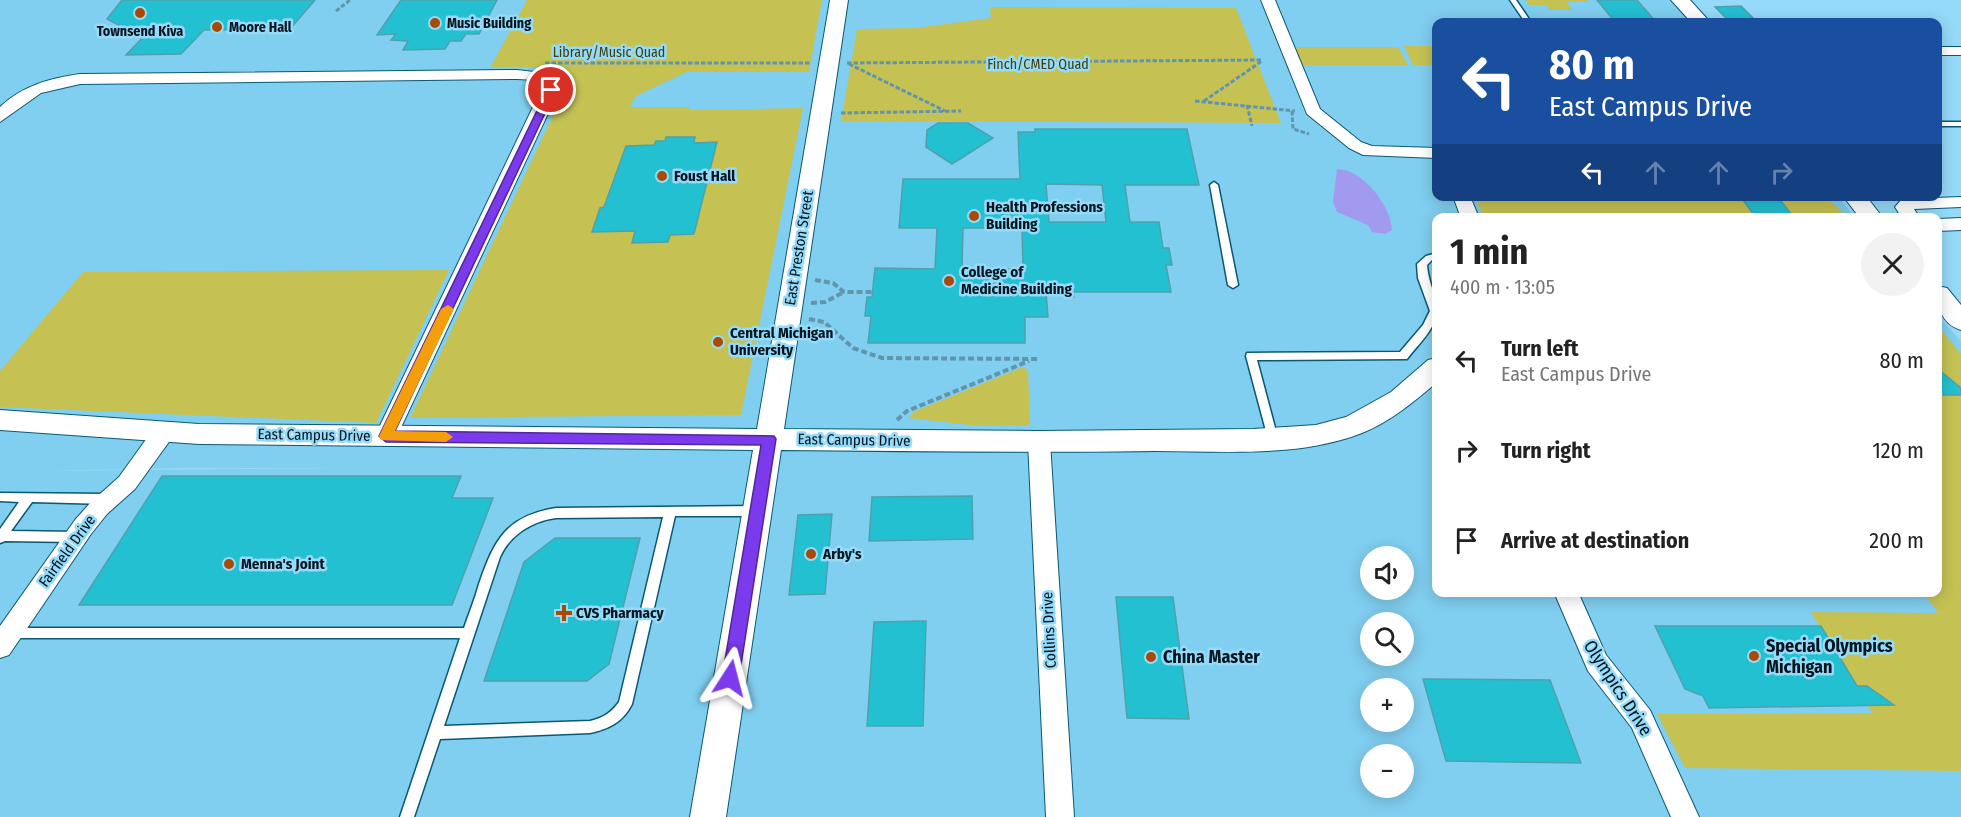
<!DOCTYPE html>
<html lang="en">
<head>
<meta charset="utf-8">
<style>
	:root { --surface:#fff; --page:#f2f2f2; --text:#222; --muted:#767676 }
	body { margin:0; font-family:"Fira Sans Condensed",sans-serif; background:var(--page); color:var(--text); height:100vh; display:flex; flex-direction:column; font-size:22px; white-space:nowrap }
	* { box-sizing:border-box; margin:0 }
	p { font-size:20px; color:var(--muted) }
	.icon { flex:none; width:33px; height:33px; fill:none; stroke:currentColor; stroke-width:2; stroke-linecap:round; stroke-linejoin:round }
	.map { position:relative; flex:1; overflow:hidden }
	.side { position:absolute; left:1432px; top:213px; width:510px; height:384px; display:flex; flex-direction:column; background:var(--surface); border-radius:12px; box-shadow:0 3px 15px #0003 }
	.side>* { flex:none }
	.banner { position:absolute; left:1432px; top:18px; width:510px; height:183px; border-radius:12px; box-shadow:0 3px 15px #0003; background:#1a4fa0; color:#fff; overflow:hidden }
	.fabs { position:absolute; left:1360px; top:546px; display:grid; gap:12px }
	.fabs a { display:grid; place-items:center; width:54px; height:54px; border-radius:50%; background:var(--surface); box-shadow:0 3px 15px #0003; font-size:30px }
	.pin { position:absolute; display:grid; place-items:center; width:51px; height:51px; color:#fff; margin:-26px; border:3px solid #fff; border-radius:50%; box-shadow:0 2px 6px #0007 }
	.me { position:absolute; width:66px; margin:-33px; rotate:9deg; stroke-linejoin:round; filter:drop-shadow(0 0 4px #0008) }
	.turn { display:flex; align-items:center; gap:21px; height:126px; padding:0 18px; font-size:27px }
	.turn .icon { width:78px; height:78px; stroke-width:2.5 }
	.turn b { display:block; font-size:42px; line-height:51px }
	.lanes { display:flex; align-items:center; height:57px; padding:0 18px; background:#0003; justify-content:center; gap:30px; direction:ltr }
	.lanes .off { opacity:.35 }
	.round { display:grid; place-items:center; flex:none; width:63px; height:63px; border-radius:32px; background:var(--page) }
	.head { display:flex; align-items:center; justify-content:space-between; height:102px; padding:0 18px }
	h1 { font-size:36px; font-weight:700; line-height:45px }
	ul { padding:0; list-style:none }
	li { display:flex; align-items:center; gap:18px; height:90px; padding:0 18px }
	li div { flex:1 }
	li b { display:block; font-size:22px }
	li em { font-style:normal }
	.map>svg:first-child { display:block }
	.built { fill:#80cef0; fill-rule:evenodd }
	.green { fill:#c5c253 }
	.water { fill:#a29aee }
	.building { fill:#23c0d2; stroke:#4fa1ac; stroke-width:1.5; fill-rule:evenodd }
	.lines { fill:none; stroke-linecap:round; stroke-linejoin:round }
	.service-casing { stroke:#095973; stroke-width:3 }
	.minor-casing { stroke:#095973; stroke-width:2 }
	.tertiary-casing { stroke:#095973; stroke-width:2 }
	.path-far1 { stroke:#6195ac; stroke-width:3; stroke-dasharray:4.5 2; stroke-linecap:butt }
	.path { stroke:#6195ac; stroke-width:4; stroke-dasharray:6 3; stroke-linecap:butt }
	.service { fill:#fff; fill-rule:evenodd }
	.minor { fill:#fff; fill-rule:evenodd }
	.tertiary { fill:#fff; fill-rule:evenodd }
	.route { fill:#7c3aed; stroke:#51269a; stroke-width:1.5 }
	.slow { fill:#f59e0b }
	.poi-dot { fill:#aa4a00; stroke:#95daf8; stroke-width:2 }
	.labels { text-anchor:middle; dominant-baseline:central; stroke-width:5; stroke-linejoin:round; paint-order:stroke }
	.far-poi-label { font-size:14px; font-weight:bold; fill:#00141e; stroke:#95daf8; text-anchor:start }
	.far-park-label { font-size:14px; fill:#403e05; stroke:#95daf8 }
	.poi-label { font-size:15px; font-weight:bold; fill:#00141e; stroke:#95daf8; text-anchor:start }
	.street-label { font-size:15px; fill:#00141e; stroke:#95daf8 }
	.near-poi-label { font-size:18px; font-weight:bold; fill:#00141e; stroke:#95daf8; text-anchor:start }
	.near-street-label { font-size:18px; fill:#00141e; stroke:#95daf8 }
</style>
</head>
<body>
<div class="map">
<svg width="1961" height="817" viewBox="0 0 1961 817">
	<rect width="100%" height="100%" fill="#95daf8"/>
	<path class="built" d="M0 0H1671L1690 22H1437V196L1838 197 1855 217 1437 218V592H1938V315L1961 342V817H0ZM185 468H352L33 471ZM1371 556H1404V590H1371ZM1371 622H1404V656H1371ZM1371 688H1404V722H1371ZM1371 754H1404V788H1371Z"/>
	<path class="green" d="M527 0H822L809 72H687L636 96 630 107H689L690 110 803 108 741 415 410 418 566 88 563 74 539 67 490 68Z
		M1526 0H1587L1589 2H1567L1572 10H1550L1546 5H1529Z
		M990 7 1236 8 1281 123 841 121 857 29 915 28 991 18Z
		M1404 46H1437V65H1413Z
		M1295 47H1398L1408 65H1303Z
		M1474 197H1827L1847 217H1484Z
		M449 270 376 423 0 407V371L83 272Z
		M1938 326 1961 354V771L1685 768 1657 714 1872 713 1811 612 1938 613 1924 593 1938 592Z
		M1023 367 1028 371 1030 425 978 426 909 418 913 412Z"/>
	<path class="water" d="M1337 169C1362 169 1391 205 1392 230L1385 234 1372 232 1368 225 1337 212 1333 202Z"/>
	<path class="building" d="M122 0H315L290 29 204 30 181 54 126 55 149 31 132 32 107 19Z
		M401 0H497L479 34H466L461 41H450L445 49 403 50 408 41 391 40 396 34 377 35Z
		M1597 0H1637L1656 22H1615Z
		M1741 6 1757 22H1730L1715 7Z
		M938 123H968L993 138 952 164 926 147 927 130Z
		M1035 129H1187L1199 185H1125L1130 222H1159L1163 248H1169L1172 265H1166L1171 292H1046L1048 317H1025V343H868L871 316H865L867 297H872L875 268 935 269 937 228H899L903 179H1020L1018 132H1035ZM1046 184 1102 185 1106 222H1049ZM963 228H1022L1023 269H962Z
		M666 137H695L694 143 717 142 694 234 670 235 668 242 632 243 635 231 592 232 600 208 604 207 626 146 654 145 656 141H665Z
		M1740 196H1777L1792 215H1754Z
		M1938 369 1961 388V395H1938Z
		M162 476H461L452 498H493L452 605H79Z
		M972 496 973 539 869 541 872 497Z
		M832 514 825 594 789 595 798 515Z
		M555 538H640L609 664 587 681H484L524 562Z
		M1116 597H1173L1189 719 1127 718Z
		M926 621 923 726H867L874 622Z
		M1655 626H1821L1857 686H1867L1894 705 1709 708 1703 696 1685 689Z
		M1423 679 1550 680 1581 763 1446 761Z"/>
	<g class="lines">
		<g class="service-casing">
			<path id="service" d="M1510 0H1516L1531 22H1525Z
				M1938 122H1961V126H1938Z
				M1214 182 1218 185 1238 285 1233 288 1228 285 1210 185Z
				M1437 253V259L1432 260 1427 265C1428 279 1433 289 1436 302 1442 324 1419 343 1407 359L1257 360 1278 439 1277 442H1269L1246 356 1247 353 1400 352 1423 325 1430 311 1418 278 1417 264 1426 256Z
				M0 493 108 494 112 496 114 499 112 502 108 504 32 502 11 531 76 532 80 534 82 537 80 540 76 542 5 541 0 543V529L19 502 0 501Z
				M756 506 760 508 762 511 760 514 756 516H675L632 704C623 722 609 729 590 733L440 739 414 817H400L460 638H10L6 637 4 633 6 629 10 628H464C469 613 475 599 479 584 494 540 506 516 556 508ZM663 517 619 702C611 713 603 718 590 721L444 726 500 557C510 535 532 521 556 518Z"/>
		</g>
		<g class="minor-casing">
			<path id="minor" d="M1261 0H1275L1320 109 1361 142 1372 146 1437 148V158L1363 155 1349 148 1307 114Z
				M1938 47H1961V55H1938Z
				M517 70 543 73 560 83 559 90 397 436 394 442 386 444 378 442 375 436 544 84 536 80 517 79 80 84 41 93 0 122V107C22 86 50 78 80 74Z
				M1453 196H1470L1479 218H1461Z
				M1961 197V207L1914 209 1920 218H1902L1895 207 1901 200 1907 199Z
				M1961 218V230L1938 231V219Z
				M163 425 171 427 174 433 171 439 135 489 107 514 91 534 9 655 0 658V626L75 520 91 502 119 477 155 427Z
				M1039 434 1047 436 1050 442 1074 817H1046L1028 442 1031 436Z
				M1554 592H1578L1606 655 1650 710 1699 817H1671L1632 728 1588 671Z"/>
		</g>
		<g class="tertiary-casing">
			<path id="tertiary" d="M830 0H848L784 429 1039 431 1253 429 1316 425 1346 417 1391 392 1428 360 1437 358V382C1415 401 1390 422 1362 433 1298 458 1222 451 1154 451 1030 453 905 451 781 450L726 817H690L753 450 199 444 0 430V410L199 424 757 429Z
				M1671 0H1690L1710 22H1691Z
				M1843 196H1866L1883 218H1860Z
				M1938 286 1947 288 1961 305V330C1939 323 1938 305 1938 286Z"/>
		</g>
		<path class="path-far1" d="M336 11 350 0
			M545 63H810
			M847 63 1263 60
			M849 64 945 111
			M1195 101 1295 111
			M1204 101 1262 61
			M1247 105 1252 126
			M1292 111 1293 129 1309 134
			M841 113 961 111"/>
		<path class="path" d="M815 280 833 283 844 292H873
			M1072 292 1073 299
			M811 303 825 302 844 292
			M809 319 824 322 853 348 882 358 1039 359
			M897 420 907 411 1029 361"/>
		<use href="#service" class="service"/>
		<use href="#minor" class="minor"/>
		<use href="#tertiary" class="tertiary"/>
	</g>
	<path class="route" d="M548 88 556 90 395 431 774 436 776 439 739 678 736 683 730 685 724 683 722 678 761 445 386 442 379 436Z"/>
	<path class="slow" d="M448 305 454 309 395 431 446 432 453 437 446 442 381 440 379 436 441 309Z"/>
	<g class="poi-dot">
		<circle cx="140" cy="13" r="6"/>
		<circle cx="435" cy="23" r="6"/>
		<circle cx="217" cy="27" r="6"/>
		<circle cx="662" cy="176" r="6"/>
		<circle cx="974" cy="216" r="6"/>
		<circle cx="949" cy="281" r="6"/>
		<circle cx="718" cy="342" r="6"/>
		<circle cx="811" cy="554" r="6"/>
		<circle cx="229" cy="564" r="6"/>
		<path d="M561 604h6v6h6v6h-6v6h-6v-6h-6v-6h6z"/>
		<circle cx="1754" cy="656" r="6"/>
		<circle cx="1151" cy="657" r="6"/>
	</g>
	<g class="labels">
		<g class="far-poi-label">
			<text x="447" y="23">Music Building</text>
			<text x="229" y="27">Moore Hall</text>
			<text x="140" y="31" text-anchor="middle">Townsend Kiva</text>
		</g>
		<g class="far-park-label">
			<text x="609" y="52">Library/Music Quad</text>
			<text x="1038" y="64">Finch/CMED Quad</text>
		</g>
		<g class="poi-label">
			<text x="674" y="176">Foust Hall</text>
			<text x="986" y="207">Health Professions<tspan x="986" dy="17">Building</tspan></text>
			<text x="961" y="272">College of<tspan x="961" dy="17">Medicine Building</tspan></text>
			<text x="730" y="333">Central Michigan<tspan x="730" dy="17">University</tspan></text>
			<text x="823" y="554">Arby's</text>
			<text x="241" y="564">Menna's Joint</text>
			<text x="576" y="613">CVS Pharmacy</text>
		</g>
		<g class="street-label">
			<text transform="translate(799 248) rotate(-81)">East Preston Street</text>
			<text transform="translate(314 435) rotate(1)">East Campus Drive</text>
			<text transform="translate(854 440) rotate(1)">East Campus Drive</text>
			<text transform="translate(67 551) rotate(-54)">Fairfield Drive</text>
			<text transform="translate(1049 630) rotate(-93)">Collins Drive</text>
		</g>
		<g class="near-poi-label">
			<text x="1766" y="646">Special Olympics<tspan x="1766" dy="21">Michigan</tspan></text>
			<text x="1163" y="657">China Master</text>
		</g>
		<g class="near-street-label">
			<text transform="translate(1618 688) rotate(57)">Olympics Drive</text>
		</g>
	</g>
</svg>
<div class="fabs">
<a><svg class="icon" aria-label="sound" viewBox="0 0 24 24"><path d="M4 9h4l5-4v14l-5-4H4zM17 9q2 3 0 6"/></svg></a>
<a><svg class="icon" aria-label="search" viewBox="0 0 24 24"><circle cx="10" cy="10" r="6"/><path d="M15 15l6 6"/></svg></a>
<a>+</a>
<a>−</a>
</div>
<div class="pin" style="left:551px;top:90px;background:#d93025"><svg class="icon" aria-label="arrive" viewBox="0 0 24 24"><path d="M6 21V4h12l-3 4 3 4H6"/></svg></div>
<svg class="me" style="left:730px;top:678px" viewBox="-20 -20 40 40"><path d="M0-17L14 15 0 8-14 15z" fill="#7c3aed" stroke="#fff" stroke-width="4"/></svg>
<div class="banner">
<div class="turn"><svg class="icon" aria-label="left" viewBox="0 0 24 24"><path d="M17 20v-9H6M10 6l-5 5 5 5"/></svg><div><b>80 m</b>East Campus Drive</div></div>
<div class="lanes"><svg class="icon" aria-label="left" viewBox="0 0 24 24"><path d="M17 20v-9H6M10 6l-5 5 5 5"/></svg><svg class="icon off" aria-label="ahead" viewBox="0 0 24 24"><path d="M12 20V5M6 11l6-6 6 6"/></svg><svg class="icon off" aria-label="ahead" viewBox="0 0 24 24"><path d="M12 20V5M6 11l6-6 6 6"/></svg><svg class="icon off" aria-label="right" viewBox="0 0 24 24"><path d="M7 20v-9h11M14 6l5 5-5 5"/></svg></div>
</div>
<section class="side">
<div class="head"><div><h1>1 min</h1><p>400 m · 13:05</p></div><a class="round"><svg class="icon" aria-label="close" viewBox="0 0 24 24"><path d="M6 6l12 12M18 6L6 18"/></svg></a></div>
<ul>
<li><svg class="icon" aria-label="left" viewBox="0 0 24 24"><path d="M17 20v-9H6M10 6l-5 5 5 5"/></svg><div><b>Turn left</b><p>East Campus Drive</p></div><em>80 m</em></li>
<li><svg class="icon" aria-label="right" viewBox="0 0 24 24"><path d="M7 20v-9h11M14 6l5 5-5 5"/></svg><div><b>Turn right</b></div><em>120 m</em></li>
<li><svg class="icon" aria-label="arrive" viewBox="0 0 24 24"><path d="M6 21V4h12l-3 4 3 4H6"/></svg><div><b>Arrive at destination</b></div><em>200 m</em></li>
</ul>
</section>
</div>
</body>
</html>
